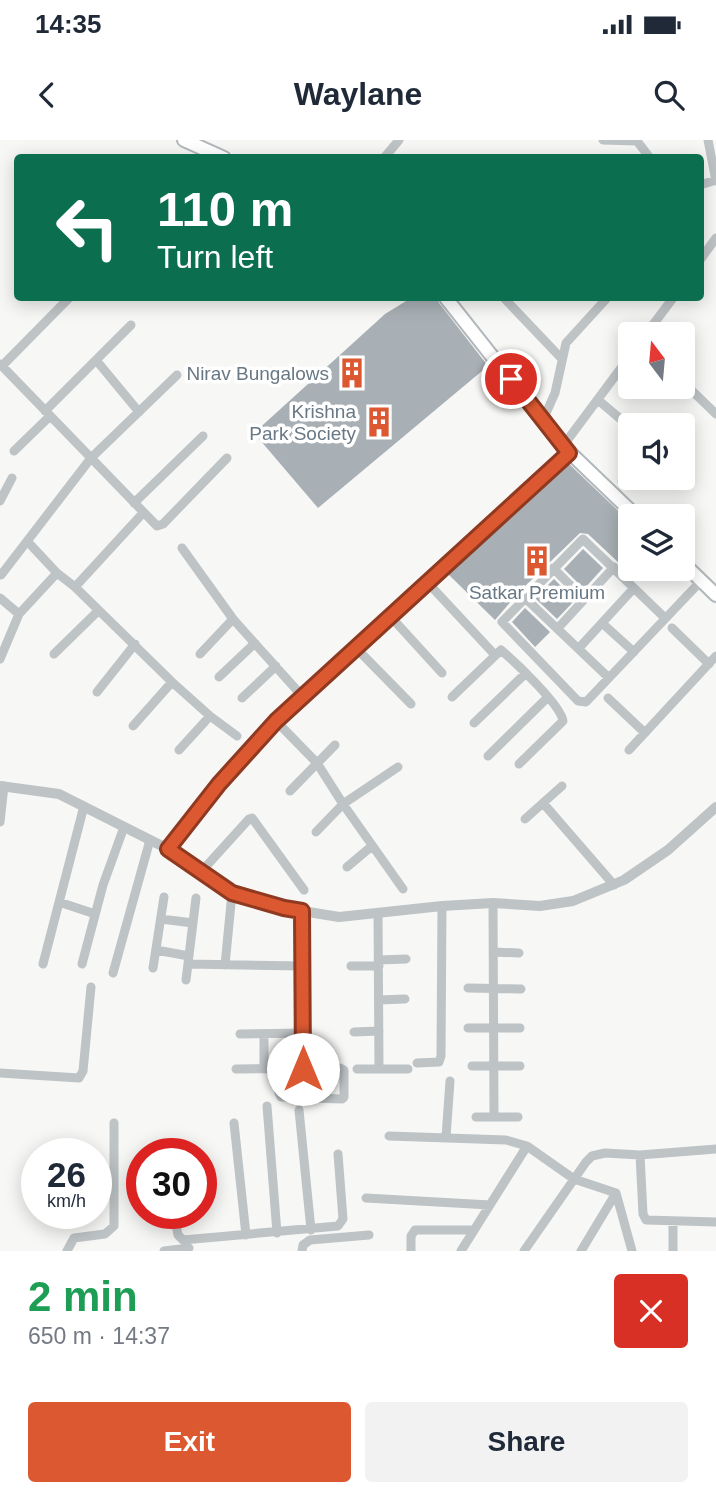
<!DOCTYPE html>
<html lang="en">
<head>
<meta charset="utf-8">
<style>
	:root { --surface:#fff; --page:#f2f2f3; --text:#1f2937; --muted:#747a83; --accent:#db5831 }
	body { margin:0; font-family:Arial,sans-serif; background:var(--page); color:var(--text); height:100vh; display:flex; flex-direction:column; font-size:26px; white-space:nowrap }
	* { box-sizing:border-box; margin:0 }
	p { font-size:23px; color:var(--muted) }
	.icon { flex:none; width:38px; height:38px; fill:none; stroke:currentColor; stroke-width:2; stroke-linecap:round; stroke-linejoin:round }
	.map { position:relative; height:1111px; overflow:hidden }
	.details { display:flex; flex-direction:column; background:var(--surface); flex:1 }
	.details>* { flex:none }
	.banner { position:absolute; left:14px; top:14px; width:690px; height:147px; border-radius:7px; box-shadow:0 4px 18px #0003; background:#0b6e4f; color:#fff; overflow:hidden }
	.needle { width:46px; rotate:344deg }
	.buttons { position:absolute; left:618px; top:182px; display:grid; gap:14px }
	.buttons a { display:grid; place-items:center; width:77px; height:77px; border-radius:7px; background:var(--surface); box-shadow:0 4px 18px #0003; font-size:35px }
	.speed { position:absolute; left:21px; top:998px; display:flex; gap:14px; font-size:35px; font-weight:700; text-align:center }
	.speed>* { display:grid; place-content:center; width:91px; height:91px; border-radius:50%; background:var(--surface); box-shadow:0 4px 18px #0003; line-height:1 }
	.speed small { font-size:18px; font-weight:400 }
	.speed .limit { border:10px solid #d22; background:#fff; color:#111 }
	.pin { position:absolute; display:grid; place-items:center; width:60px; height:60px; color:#fff; margin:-30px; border:4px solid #fff; border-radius:50%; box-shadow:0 2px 7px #0007 }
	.me { position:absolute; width:77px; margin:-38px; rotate:0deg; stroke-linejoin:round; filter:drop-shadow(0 0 5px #0008) }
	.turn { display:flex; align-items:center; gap:24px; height:147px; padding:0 28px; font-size:32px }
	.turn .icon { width:91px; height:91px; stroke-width:2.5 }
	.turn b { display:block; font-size:49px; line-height:60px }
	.round { display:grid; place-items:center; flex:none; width:74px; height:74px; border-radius:7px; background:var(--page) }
	.headline { display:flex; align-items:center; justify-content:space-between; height:119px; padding:0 28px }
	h1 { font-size:42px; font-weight:600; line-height:52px; color:#1e9e55 }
	.button { display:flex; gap:14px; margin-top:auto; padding:14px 28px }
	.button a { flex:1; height:80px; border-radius:7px; background:var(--accent); color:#fff; font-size:28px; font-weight:600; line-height:80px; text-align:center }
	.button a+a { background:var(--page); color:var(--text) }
	.status { display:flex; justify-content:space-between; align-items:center; height:49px; padding:0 35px; background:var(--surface); direction:ltr }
	.status svg { height:19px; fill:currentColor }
	header { display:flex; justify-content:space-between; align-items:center; height:91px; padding:0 28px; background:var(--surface); font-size:32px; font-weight:600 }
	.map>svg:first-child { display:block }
	.building { fill:#a8b0b5 }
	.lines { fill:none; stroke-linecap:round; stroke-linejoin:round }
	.secondary-casing { stroke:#b1b7bb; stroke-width:16 }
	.minor { stroke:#bec3c6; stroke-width:9 }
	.tertiary { stroke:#bec3c6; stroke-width:10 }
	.secondary { stroke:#fff; stroke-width:12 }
	.route-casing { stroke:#8e3920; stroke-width:18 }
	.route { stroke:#db5831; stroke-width:12 }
	.labels { text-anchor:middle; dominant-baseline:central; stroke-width:7; stroke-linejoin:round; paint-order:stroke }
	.poi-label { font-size:19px; fill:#687884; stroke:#fff; text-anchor:end }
</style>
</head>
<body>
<div class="status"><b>14:35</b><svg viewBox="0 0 49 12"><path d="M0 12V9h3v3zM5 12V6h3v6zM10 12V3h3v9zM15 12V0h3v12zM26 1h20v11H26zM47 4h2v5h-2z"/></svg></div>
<header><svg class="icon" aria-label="back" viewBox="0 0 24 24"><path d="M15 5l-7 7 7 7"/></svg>Waylane<svg class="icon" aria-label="search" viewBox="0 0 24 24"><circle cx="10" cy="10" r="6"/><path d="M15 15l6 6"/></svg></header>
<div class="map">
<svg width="716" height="1111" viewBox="0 0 716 1111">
	<rect width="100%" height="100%" fill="#f7f7f5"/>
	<path class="building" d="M411 158H437L439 163 488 226 318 368 254 293 385 174Z
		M569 324 630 382V412L619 423 588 394 580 393 519 452 495 480 448 434Z
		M583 409 603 428 584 449 564 429Z
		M554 439 575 460 557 479 535 458Z
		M525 468 550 492 535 507 512 482Z"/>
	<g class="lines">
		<g class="secondary-casing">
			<path id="secondary" d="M184 0 224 18
				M446 158 563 306 636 376
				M682 422 716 455"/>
		</g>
		<path class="minor" d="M603 0 637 1 650 18
			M708 0 716 41
			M384 18 399 0
			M700 45 716 40
			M700 120 716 98
			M504 158 562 219
			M646 194 673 158
			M96 220 139 272
			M0 224 157 386 163 384 227 318
			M2 226 69 158
			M682 241 716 274
			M598 260 630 287
			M45 271 131 185
			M543 280 555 253 566 203 607 158
			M563 306 630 216
			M14 311 49 277
			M682 334 687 339
			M622 341 630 332
			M0 361 12 338
			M134 363 203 296
			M143 373 75 447 172 542 210 576 237 596
			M27 401 57 433
			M182 408 233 479 303 557
			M553 428 584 459
			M1 435 91 318 177 235
			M428 443 495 515
			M524 457 609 538
			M0 458 19 474 57 433 75 447
			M391 477 442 533
			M665 478 583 399 502 482 578 561 586 562 701 441
			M602 483 634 512
			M558 488 614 427
			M672 488 709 524
			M579 508 634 448
			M357 509 411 564
			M54 514 98 471
			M200 514 233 479
			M0 519 19 474
			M219 537 255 503
			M97 552 135 504
			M452 557 501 510C515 522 561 565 563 581L519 624
			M242 558 276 526
			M608 558 645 593
			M276 581 317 623 343 664 403 749
			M474 583 526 533
			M133 586 172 542
			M179 610 210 576
			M629 610 716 516
			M488 616 548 557
			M290 651 335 605
			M543 663 614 745
			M525 679 562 646
			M0 682 4 646
			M316 692 343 664 398 627
			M168 709 219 644 276 581 570 313
			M347 727 372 706
			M200 733 249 679 252 678 304 750
			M59 762 95 774
			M493 763 494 977
			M302 771 303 928
			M378 773 379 929
			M161 779 193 783
			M156 810 189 816
			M493 812 519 813
			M379 820 406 819
			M43 824 84 666
			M82 824 103 745 124 687
			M188 824 303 826
			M225 825 232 753
			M351 826H379
			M153 828 164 757
			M113 833 150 700
			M186 840 196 758
			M468 848 521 849
			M379 860 405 859
			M468 888H520
			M354 892 379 891
			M240 894 303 893
			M417 923 439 922 441 916 442 766
			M472 926H520
			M236 929 340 928 344 930V957L342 959 281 957 279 953V929
			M264 929V894
			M357 929H408
			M0 933 79 938 83 931 91 847
			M267 966 277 1093
			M299 970 311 1090
			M476 977H518
			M234 983 246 1095
			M389 996 506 1000 527 1006
			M446 997 450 941
			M640 1015 643 1074 646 1080 716 1082
			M616 1053 632 1111
			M366 1058 490 1065
			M174 1073 178 1095 183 1100 338 1086 343 1079 338 1014
			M673 1081V1111
			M67 1111 74 1098 105 1094 114 1086V983
			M164 1111 189 1108
			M302 1111 303 1105 310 1100 369 1095
			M411 1111V1096L415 1090H474
			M461 1111 527 1006 574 1039 616 1053
			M524 1111 586 1022 592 1016 605 1013 640 1015 716 1009
			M581 1111 616 1053"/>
		<path class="tertiary" d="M0 646 59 654 168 709 232 753 284 768 339 777 442 766 493 763 540 766 573 761 624 740 668 710 716 667"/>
		<use href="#secondary" class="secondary"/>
	</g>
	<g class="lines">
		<g class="route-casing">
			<path id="route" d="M303 929 302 771 284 768 232 753 168 709 219 644 276 581 569 313 511 239"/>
		</g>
		<use href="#route" class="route"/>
	</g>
	<defs>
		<g id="building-bare" transform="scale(2.415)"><path d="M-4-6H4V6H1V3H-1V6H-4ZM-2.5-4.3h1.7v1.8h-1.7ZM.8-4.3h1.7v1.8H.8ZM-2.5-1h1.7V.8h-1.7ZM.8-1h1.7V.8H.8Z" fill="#db5831" stroke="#fff" stroke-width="2.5" paint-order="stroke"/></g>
	</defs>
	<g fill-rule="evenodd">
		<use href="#building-bare" x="352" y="233"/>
		<use href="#building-bare" x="379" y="282"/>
		<use href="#building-bare" x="537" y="421"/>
	</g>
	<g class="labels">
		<g class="poi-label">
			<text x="329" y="233">Nirav Bungalows</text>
			<text x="356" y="271">Krishna<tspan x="356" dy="22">Park Society</tspan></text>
			<text x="537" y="452" text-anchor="middle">Satkar Premium</text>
		</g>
	</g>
</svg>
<div class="buttons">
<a><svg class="needle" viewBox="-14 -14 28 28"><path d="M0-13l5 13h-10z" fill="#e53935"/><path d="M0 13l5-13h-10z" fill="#747a83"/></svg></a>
<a><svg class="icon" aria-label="sound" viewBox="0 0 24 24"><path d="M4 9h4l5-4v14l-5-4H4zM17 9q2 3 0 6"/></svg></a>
<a><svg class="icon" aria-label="layers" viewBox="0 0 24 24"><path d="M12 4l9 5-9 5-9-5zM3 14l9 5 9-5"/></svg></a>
</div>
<div class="speed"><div>26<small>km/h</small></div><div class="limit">30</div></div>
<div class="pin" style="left:511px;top:239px;background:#d93025"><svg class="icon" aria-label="arrive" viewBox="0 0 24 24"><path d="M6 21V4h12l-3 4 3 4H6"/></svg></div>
<svg class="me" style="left:303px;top:929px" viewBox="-20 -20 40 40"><circle r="19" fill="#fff"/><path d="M0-13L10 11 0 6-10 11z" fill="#db5831"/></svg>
<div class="banner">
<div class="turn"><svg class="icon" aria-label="left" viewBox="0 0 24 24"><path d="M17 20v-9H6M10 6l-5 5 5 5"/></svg><div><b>110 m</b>Turn left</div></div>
</div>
</div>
<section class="details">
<div class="headline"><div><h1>2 min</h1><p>650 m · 14:37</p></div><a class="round" style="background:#d93025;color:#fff"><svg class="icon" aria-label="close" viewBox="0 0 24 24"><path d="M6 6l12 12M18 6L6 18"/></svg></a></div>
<div class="button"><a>Exit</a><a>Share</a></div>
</section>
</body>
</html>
